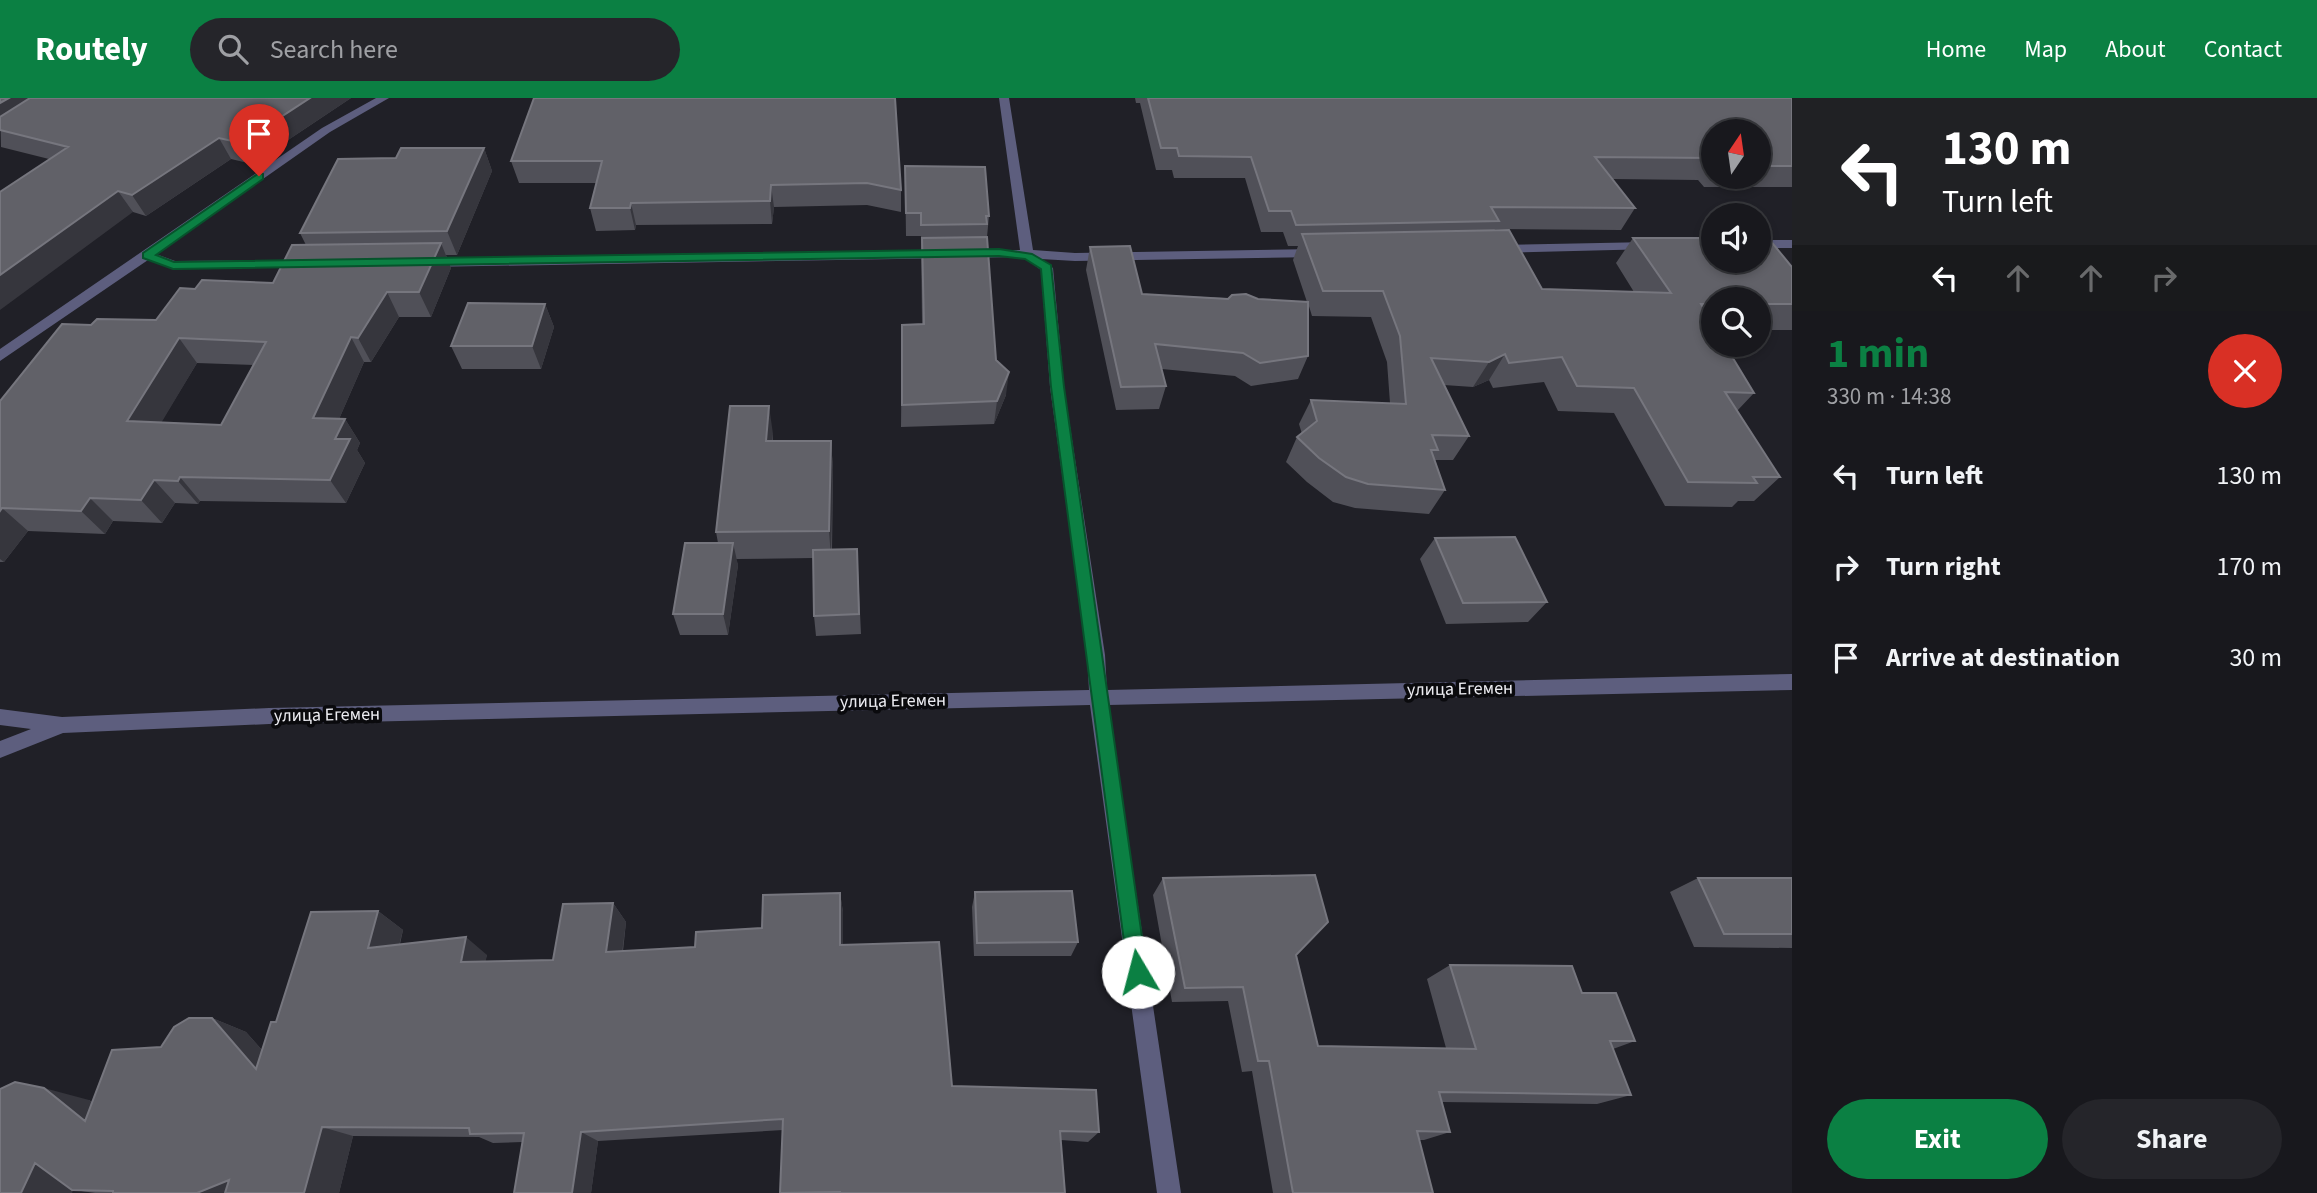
<!DOCTYPE html>
<html lang="en">
<head>
<meta charset="utf-8">
<style>
	:root { --surface:#18181d; --page:#25252a; --text:#f1f3f6; --muted:#9fa0a4; --line:#36373b; --accent:#0b8043 }
	body { margin:0; font-family:"Source Sans 3",sans-serif; background:var(--page); color:var(--text); height:100vh; display:flex; flex-direction:column; font-size:26px; white-space:nowrap }
	* { box-sizing:border-box; margin:0 }
	p { font-size:23px; color:var(--muted) }
	.icon { flex:none; width:38px; height:38px; fill:none; stroke:currentColor; stroke-width:2; stroke-linecap:round; stroke-linejoin:round }
	.map { position:relative; flex:1; overflow:hidden }
	.side { display:flex; flex-direction:column; background:var(--surface); width:525px }
	.side>* { flex:none }
	.guide { background:#202124; color:#fff; overflow:hidden }
	.needle { width:46px; rotate:13deg }
	.tools { position:absolute; left:1701px; top:21px; display:grid; gap:14px }
	.tools a { display:grid; place-items:center; width:70px; height:70px; border-radius:50%; background:var(--surface); box-shadow:0 4px 10px #0003,0 0 0 2px var(--line); font-size:35px }
	.pin { position:absolute; display:grid; place-items:center; width:60px; height:60px; color:#fff; margin:-72px -30px; border-radius:50% 50% 50% 0; rotate:-45deg; box-shadow:0 0 7px #0007 }
	.pin .icon { rotate:45deg }
	.me { position:absolute; width:77px; margin:-38px; rotate:352deg; stroke-linejoin:round; filter:drop-shadow(0 0 5px #0008) }
	.turn { display:flex; align-items:center; gap:24px; height:147px; padding:0 35px; font-size:32px }
	.turn .icon { width:91px; height:91px; stroke-width:2.5 }
	.turn b { display:block; font-size:49px; line-height:60px }
	.lanes { display:flex; align-items:center; height:66px; padding:0 35px; background:#0003; justify-content:center; gap:35px; direction:ltr }
	.lanes .off { opacity:.35 }
	.round { display:grid; place-items:center; flex:none; width:74px; height:74px; border-radius:37px; background:var(--page) }
	.head { display:flex; align-items:center; justify-content:space-between; height:119px; padding:0 35px }
	h1 { font-size:42px; font-weight:700; line-height:52px; color:var(--accent) }
	.primary-button { display:flex; gap:14px; margin-top:auto; padding:14px 35px }
	.primary-button a { flex:1; height:80px; border-radius:42px; background:var(--accent); color:#fff; font-size:28px; font-weight:700; line-height:80px; text-align:center }
	.primary-button a+a { background:var(--page); color:var(--text) }
	ul { padding:0; list-style:none }
	li { display:flex; align-items:center; gap:21px; height:91px; padding:0 35px }
	li div { flex:1 }
	li b { display:block; font-size:26px }
	li em { font-style:normal }
	header { display:flex; align-items:center; gap:42px; box-sizing:border-box; height:98px; padding:0 35px; background:var(--accent); color:#fff }
	header strong { font-size:33px }
	nav { display:flex; gap:38px; margin-inline-start:auto; font-size:24px }
	.search { width:490px; height:63px; background:var(--page); display:flex; align-items:center; gap:18px; box-sizing:border-box; padding:0 24px; border-radius:38px; color:var(--muted); font-size:26px }
	main { display:flex; flex:1; min-height:0 }
	.map>svg:first-child { display:block }
	.lines { fill:none; stroke-linecap:round; stroke-linejoin:round }
	.street { fill:#5d5e7e; fill-rule:evenodd }
	.wall { fill:#505058; fill-rule:evenodd }
	.shaded-wall { fill:#36363d }
	.building { fill:#616168; stroke:#76767e; stroke-width:2; fill-rule:evenodd }
	.route { fill:#0b8043; stroke:#07532c; stroke-width:2 }
	.labels { text-anchor:middle; dominant-baseline:central; stroke-width:7; stroke-linejoin:round; paint-order:stroke }
	.street-label { font-size:18px; fill:#ececf1; stroke:#0a0a0d }
</style>
</head>
<body>
<header>
<strong>Routely</strong>
<div class="search"><svg class="icon" aria-label="search" viewBox="0 0 24 24"><circle cx="10" cy="10" r="6"/><path d="M15 15l6 6"/></svg>Search here</div>
<nav><a>Home</a><a>Map</a><a>About</a><a>Contact</a></nav>
</header>
<main>
<div class="map">
<svg width="1792" height="1095" viewBox="0 0 1792 1095">
	<rect width="100%" height="100%" fill="#202027"/>
	<g class="lines">
		<path class="street" d="M376 0H389L330 34 156 156 175 163 303 162 308 163V169L173 171 148 162 0 263V251L322 30Z
			M999 0H1009L1033 152 1075 155 1318 151 1324 155 1318 159 1075 163 1041 161 1053 170 1064 289 1105 557 1107 592 1792 576V592L1108 607 1181 1095H1157L1090 607 269 626 63 635 0 660V643L31 631 0 627V611L62 619 269 610 1089 592 1087 557 1050 289 1041 172 1023 159 426 169 420 165 426 161 1020 152Z
			M1759 142H1792V150H1759Z
			M1650 144 1654 145V151L1496 155 1490 151 1496 147Z"/>
	</g>
	<path class="wall" d="M0 0H351L252 66 231 61 146 118 133 114 49 61 1 49Z
		M534 0 901 92V114L867 107 774 109 772 126 636 127 635 132 596 133 590 110 596 85H519L511 63Z
		M1135 0H1792V89H1704L1698 82 1612 81 1635 110 1621 132 1495 131 1494 133 1542 191 1634 194 1616 165 1633 140 1792 169V232H1759V201H1713V247L1754 295 1737 313 1780 379 1754 403H1738L1732 409 1665 408 1614 315 1558 313 1544 284 1493 290 1489 282 1473 289 1444 287 1469 338 1453 362H1435L1445 392 1429 416 1355 410 1333 404 1307 384 1286 364 1297 339 1302 336 1299 326 1311 302 1390 305 1387 264 1371 219 1312 218 1308 205V258L1298 281 1251 288 1235 278 1162 271 1166 288 1159 311 1116 312 1086 172 1090 149 1142 196 1307 204 1293 162 1298 148H1288L1283 134H1261L1245 80H1174L1172 72H1156L1140 5H1136ZM1713 33H1759V79H1713Z
		M484 50 492 73 457 157H446L451 170 431 219H399L371 264H364L339 321H345L360 345 357 352 365 365 346 405 200 403 198 406 175 405 162 425 113 423 105 436 28 433 4 464H0V303L91 227 156 222 195 191 273 185 306 147 300 135 396 60ZM197 265 254 267 221 327 161 324Z
		M905 68 989 118 987 139 996 262 1006 297 994 326 901 329 902 227 922 226 921 138H906Z
		M545 206 554 229 541 271H462L451 248Z
		M773 336V343H831L833 371 832 452 857 451 861 536 816 538 814 518 813 460 736 461 738 467 728 537H680L673 516 718 445 716 434Z
		M1435 440 1547 504 1528 524 1446 526 1420 461Z
		M1163 780 1296 857 1318 948 1446 950 1427 881 1450 867 1582 895 1635 943 1613 951 1631 997 1597 1006 1442 1004 1450 1034 1424 1042H1419L1433 1095H1273L1252 973 1242 974 1228 903 1172 904 1153 797Z
		M1698 780H1792V850L1694 849 1670 794Z
		M975 794 1078 844 1071 858H974L972 809Z
		M840 795 843 814V847L952 988 1099 1034 1088 1044 1061 1042 1065 1095H780L783 1032 598 1043 591 1095H514L522 1044 493 1045 479 1039 353 1038 339 1095H95L74 1092 89 1002 92 1004 161 949 212 920 246 934 262 952 276 924 378 813 403 832 400 846 487 857 485 863 553 862 613 805 626 824 623 853 695 849 762 830Z"/>
	<path class="shaded-wall" d="M9 0H55L0 32V5Z
		M310 0H351L252 66 241 45Z
		M219 40 231 61 146 118 132 97Z
		M484 50 492 73 457 157 447 133Z
		M771 87 774 109 772 126 770 103Z
		M118 93 133 114 0 212V177Z
		M631 105 636 127 635 132 630 110Z
		M441 145 451 170 431 219 419 194Z
		M387 194 399 219 371 264 358 240Z
		M545 206 554 229 541 271 532 248Z
		M351 239 364 264 329 344 313 320Z
		M179 240 197 265 148 347 127 323Z
		M1505 256 1489 282 1473 289 1489 264Z
		M1009 274 1006 297 994 326 997 303Z
		M769 308 773 336 770 372 766 343Z
		M345 321 360 345 357 352 365 365 346 405 330 382 335 341Z
		M831 343 833 371 831 460 829 433Z
		M180 379 200 403 198 406 178 383Z
		M154 382 175 405 162 425 141 402Z
		M90 400 113 423 105 436 81 413Z
		M2 410 28 433 4 464 0 461V413Z
		M733 445 738 467 728 537 723 516Z
		M840 795 843 814V864L840 847Z
		M613 805 626 824 620 871 606 854Z
		M378 813 403 832 394 867 368 850Z
		M466 839 487 857 482 881 461 864Z
		M212 920 246 934 289 983 256 971Z
		M44 990 89 1002 128 1033 85 1023Z
		M322 1029 353 1038 339 1095H304Z
		M581 1034 598 1043 591 1095H572Z
		M35 1065 82 1072 72 1095H21Z
		M229 1082 251 1095H197Z"/>
	<path class="building" d="M0 0H9L0 5Z
		M30 0H310L241 45 219 40 132 97 118 93 0 177V94L68 49 0 32V19Z
		M534 0H895L901 92 867 85 771 87 770 103 631 105 630 110H590L602 63H511Z
		M1148 0H1792V68H1759V33H1713V60L1595 59 1635 110 1491 109 1499 123 1296 127 1291 113H1269L1251 59 1179 58 1177 50H1161Z
		M401 50H484L447 133 300 135 338 61 396 60Z
		M905 68 985 69 989 118H986L987 126 921 127V115H906Z
		M1509 132 1542 191 1671 195 1633 140H1713V163H1759V141H1769L1792 169V206H1759V201H1713V206H1701L1713 226V247H1725L1754 295 1725 294 1780 379H1753L1757 385 1688 384 1634 290 1577 288 1562 259 1509 265 1505 256 1489 264 1431 260 1469 338 1432 337 1438 352H1431L1445 392 1368 386 1346 379 1319 360 1297 339 1317 323 1311 302 1406 306 1400 238 1383 193H1323L1302 136Z
		M987 139 996 262 1009 274 997 303 902 307V227L924 226 922 140Z
		M441 145 419 194H387L358 240 351 239 313 320 345 321 335 341H350L330 382 180 379 178 383 154 382 141 402 90 400 81 413 2 410 0 413V303L62 226 91 227 97 221 156 222 180 190 195 191 202 182 273 185 292 147ZM179 240 266 244 221 327 127 323Z
		M1130 148 1142 196 1228 201 1232 197 1246 196 1258 201 1308 204V258L1260 265 1243 255 1155 246 1166 288 1121 289 1090 149Z
		M468 205 545 206 532 248H451Z
		M730 308H769L766 343H831L829 433 716 434Z
		M1515 439 1547 504 1463 505 1435 440Z
		M685 445H733L723 516H673Z
		M857 451 859 516 814 518 813 452Z
		M1315 777 1328 824 1296 857 1318 948 1476 951 1450 867 1572 868 1582 895H1616L1635 943H1610L1631 997 1439 994 1450 1034 1417 1033 1433 1095H1293L1269 963H1258L1243 889 1185 890 1163 780Z
		M1698 780H1792V836H1724Z
		M1072 793 1078 844 977 845 975 794Z
		M840 795V847L939 844 952 988 1096 992 1099 1034 1060 1033 1065 1095H840V1094L780 1095 783 1021 581 1034 572 1095H514L524 1035 470 1036 469 1030 322 1029 304 1095H225L229 1082 197 1095H113V1093L72 1092 35 1065 21 1095H0V991L15 984 44 990 85 1023 112 952 161 949 174 929 189 920H212L256 971 271 924H276L311 814 378 813 368 850 466 839 461 864 553 862 563 806 613 805 606 854 695 849 696 834 762 830 763 797Z"/>
	<path class="route" d="M259 75 263 76V81L156 157 174 164 999 151 1032 156 1051 167 1064 289 1147 874 1144 881 1138 884 1131 881 1128 874 1051 289 1041 171 1025 161 999 158 173 171 143 160V155Z"/>
	<g class="labels">
		<g class="street-label">
			<text transform="translate(1460 591) rotate(-1)">улица Егемен</text>
			<text transform="translate(893 603) rotate(-1)">улица Егемен</text>
			<text transform="translate(327 617) rotate(-1)">улица Егемен</text>
		</g>
	</g>
</svg>
<div class="tools">
<a><svg class="needle" viewBox="-14 -14 28 28"><path d="M0-13l5 13h-10z" fill="#e53935"/><path d="M0 13l5-13h-10z" fill="#9fa0a4"/></svg></a>
<a><svg class="icon" aria-label="sound" viewBox="0 0 24 24"><path d="M4 9h4l5-4v14l-5-4H4zM17 9q2 3 0 6"/></svg></a>
<a><svg class="icon" aria-label="search" viewBox="0 0 24 24"><circle cx="10" cy="10" r="6"/><path d="M15 15l6 6"/></svg></a>
</div>
<div class="pin" style="left:259px;top:78px;background:#d93025"><svg class="icon" aria-label="arrive" viewBox="0 0 24 24"><path d="M6 21V4h12l-3 4 3 4H6"/></svg></div>
<svg class="me" style="left:1138px;top:874px" viewBox="-20 -20 40 40"><circle r="19" fill="#fff"/><path d="M0-13L10 11 0 6-10 11z" fill="#0b8043"/></svg>
</div>
<section class="side">
<div class="guide">
<div class="turn"><svg class="icon" aria-label="left" viewBox="0 0 24 24"><path d="M17 20v-9H6M10 6l-5 5 5 5"/></svg><div><b>130 m</b>Turn left</div></div>
<div class="lanes"><svg class="icon" aria-label="left" viewBox="0 0 24 24"><path d="M17 20v-9H6M10 6l-5 5 5 5"/></svg><svg class="icon off" aria-label="ahead" viewBox="0 0 24 24"><path d="M12 20V5M6 11l6-6 6 6"/></svg><svg class="icon off" aria-label="ahead" viewBox="0 0 24 24"><path d="M12 20V5M6 11l6-6 6 6"/></svg><svg class="icon off" aria-label="right" viewBox="0 0 24 24"><path d="M7 20v-9h11M14 6l5 5-5 5"/></svg></div>
</div>
<div class="head"><div><h1>1 min</h1><p>330 m · 14:38</p></div><a class="round" style="background:#d93025;color:#fff"><svg class="icon" aria-label="close" viewBox="0 0 24 24"><path d="M6 6l12 12M18 6L6 18"/></svg></a></div>
<ul>
<li><svg class="icon" aria-label="left" viewBox="0 0 24 24"><path d="M17 20v-9H6M10 6l-5 5 5 5"/></svg><div><b>Turn left</b></div><em>130 m</em></li>
<li><svg class="icon" aria-label="right" viewBox="0 0 24 24"><path d="M7 20v-9h11M14 6l5 5-5 5"/></svg><div><b>Turn right</b></div><em>170 m</em></li>
<li><svg class="icon" aria-label="arrive" viewBox="0 0 24 24"><path d="M6 21V4h12l-3 4 3 4H6"/></svg><div><b>Arrive at destination</b></div><em>30 m</em></li>
</ul>
<div class="primary-button"><a>Exit</a><a>Share</a></div>
</section>
</main>
</body>
</html>
